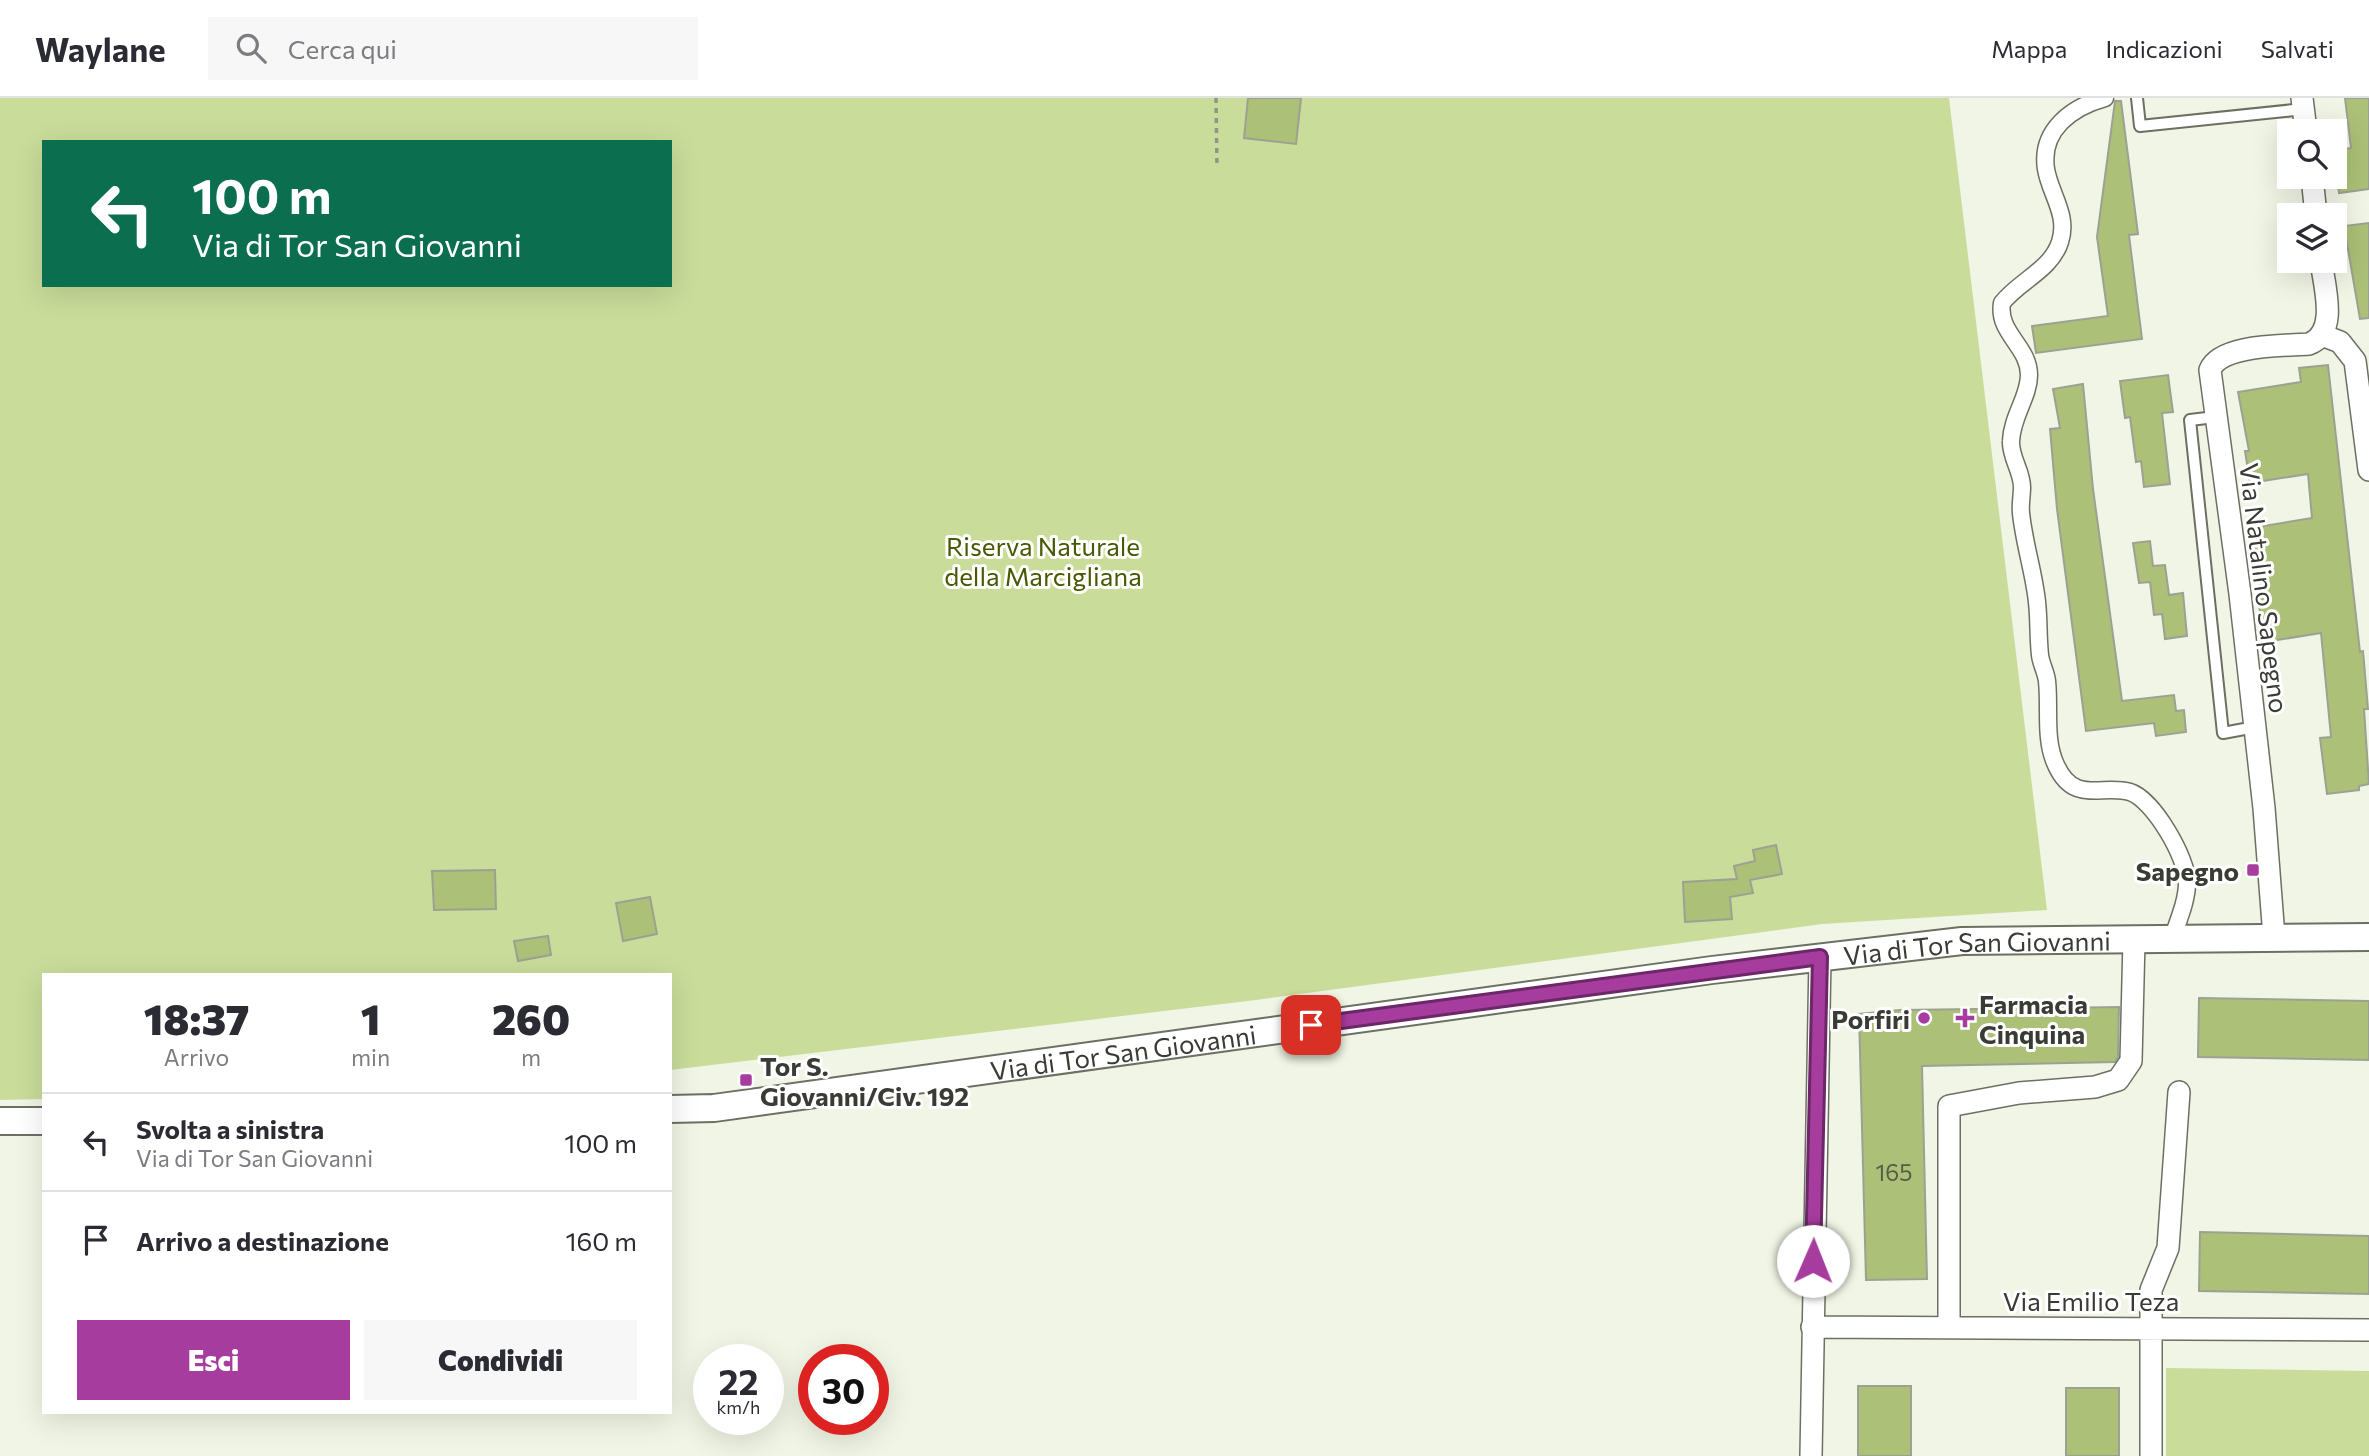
<!DOCTYPE html>
<html lang="it">
<head>
<meta charset="utf-8">
<style>
	:root { --surface:#fff; --page:#f7f7f7; --text:#2b2b33; --muted:#7c7c81; --line:#e1e1e2; --accent:#a63c9d }
	body { margin:0; font-family:Commissioner,sans-serif; background:var(--page); color:var(--text); height:100vh; display:flex; flex-direction:column; font-size:26px; white-space:nowrap }
	* { box-sizing:border-box; margin:0 }
	p { font-size:23px; color:var(--muted) }
	.icon { flex:none; width:38px; height:38px; fill:none; stroke:currentColor; stroke-width:2; stroke-linecap:round; stroke-linejoin:round }
	.map { position:relative; flex:1; overflow:hidden }
	.details { position:absolute; left:42px; top:875px; width:630px; height:441px; display:flex; flex-direction:column; background:var(--surface); border-radius:0px; box-shadow:0 7px 28px #0002 }
	.details>* { flex:none }
	.hud { position:absolute; left:42px; top:42px; width:630px; height:147px; border-radius:0px; box-shadow:0 7px 28px #0002; background:#0b6e4f; color:#fff; overflow:hidden }
	.tools { position:absolute; left:2277px; top:21px; display:grid; gap:14px }
	.tools a { display:grid; place-items:center; width:70px; height:70px; border-radius:0px; background:var(--surface); box-shadow:0 7px 28px #0002; font-size:35px }
	.speed { position:absolute; left:693px; top:1246px; display:flex; gap:14px; font-size:35px; font-weight:700; text-align:center }
	.speed>* { display:grid; place-content:center; width:91px; height:91px; border-radius:50%; background:var(--surface); box-shadow:0 7px 28px #0002; line-height:1 }
	.speed small { font-size:18px; font-weight:400 }
	.speed .limit { border:10px solid #d22; background:#fff; color:#111 }
	.pin { position:absolute; display:grid; place-items:center; width:60px; height:60px; color:#fff; margin:-30px; border-radius:14px; box-shadow:0 4px 10px #0006 }
	.me { position:absolute; width:77px; margin:-38px; rotate:1deg; stroke-linejoin:round; filter:drop-shadow(0 0 5px #0008) }
	.turn { display:flex; align-items:center; gap:24px; height:147px; padding:0 35px; font-size:32px }
	.turn .icon { width:91px; height:91px; stroke-width:2.5 }
	.turn b { display:block; font-size:49px; line-height:60px }
	.eta { display:flex; justify-content:space-evenly; align-items:center; height:119px; text-align:center }
	.eta b { font-size:42px; font-weight:800; line-height:49px }
	.button { display:flex; gap:14px; margin-top:auto; padding:14px 35px }
	.button a { flex:1; height:80px; border-radius:0px; background:var(--accent); color:#fff; font-size:28px; font-weight:800; line-height:80px; text-align:center }
	.button a+a { background:var(--page); color:var(--text) }
	ul { padding:0; list-style:none }
	li { display:flex; align-items:center; gap:21px; height:98px; padding:0 35px; border-top:2px solid var(--line) }
	li div { flex:1 }
	li b { display:block; font-size:26px }
	li em { font-style:normal }
	header { display:flex; align-items:center; gap:42px; box-sizing:border-box; height:98px; padding:0 35px; background:var(--surface); border-bottom:2px solid var(--line) }
	header strong { font-size:33px }
	nav { display:flex; gap:38px; margin-inline-start:auto; font-size:24px }
	.search { width:490px; height:63px; background:var(--page); display:flex; align-items:center; gap:18px; box-sizing:border-box; padding:0 24px; border-radius:0px; color:var(--muted); font-size:26px }
	.map>svg:first-child { display:block }
	.green { fill:#c9dc9a; fill-rule:evenodd }
	.building { fill:#acc077; stroke:#9da193; stroke-width:2 }
	.lines { fill:none; stroke-linecap:round; stroke-linejoin:round }
	.service-casing { stroke:#6c7063; stroke-width:14 }
	.pedestrian-casing { stroke:#6c7063; stroke-width:19 }
	.minor-casing { stroke:#6c7063; stroke-width:24 }
	.tertiary-casing { stroke:#6c7063; stroke-width:30 }
	.path { stroke:#919489; stroke-width:3.5; stroke-dasharray:5 5; stroke-linecap:butt }
	.service { stroke:#fff; stroke-width:10 }
	.pedestrian { stroke:#fff; stroke-width:16 }
	.minor { stroke:#fff; stroke-width:21 }
	.tertiary { stroke:#fff; stroke-width:26 }
	.route-casing { stroke:#6c2766; stroke-width:18 }
	.route { stroke:#a63c9d; stroke-width:12 }
	.poi-dot { fill:#a63c9d; stroke:#fff; stroke-width:2.5 }
	.labels { text-anchor:middle; dominant-baseline:central; stroke-width:6; stroke-linejoin:round; paint-order:stroke }
	.number-label { font-size:23px; fill:#565c46 }
	.park-label { font-size:26px; fill:#485903; stroke:#fff }
	.street-label { font-size:26px; fill:#393b35; stroke:#fff }
	.poi-label { font-size:26px; font-weight:bold; fill:#393b35; stroke:#fff; text-anchor:end }
</style>
</head>
<body>
<header>
<strong>Waylane</strong>
<div class="search"><svg class="icon" aria-label="search" viewBox="0 0 24 24"><circle cx="10" cy="10" r="6"/><path d="M15 15l6 6"/></svg>Cerca qui</div>
<nav><a>Mappa</a><a>Indicazioni</a><a>Salvati</a></nav>
</header>
<div class="map">
<svg width="2369" height="1358" viewBox="0 0 2369 1358">
	<rect width="100%" height="100%" fill="#f0f5e5"/>
	<path class="green" d="M0 0H1949L2047 812 1822 826 1256 902 670 972V877H44V1001L0 1002ZM44 44H670V187H44Z
		M2166 1270 2369 1273V1358H2166Z"/>
	<path class="building" d="M1248 0H1301L1296 46 1244 40Z
		M2345 0H2369V91L2339 95 2334 53 2351 50Z
		M2115 3H2121L2138 136 2129 137 2142 241 2036 255 2032 228 2108 218 2097 139Z
		M2369 125V220L2360 221 2344 128Z
		M2328 267 2360 554 2363 553 2368 611H2364L2369 686 2359 688V692L2327 696 2320 640 2331 639 2321 535 2265 544 2256 489H2260L2251 430 2312 420 2308 376 2250 385 2245 353H2249L2238 294 2301 284 2299 270Z
		M2168 277 2173 314 2162 315 2170 386 2144 389 2141 363 2136 364 2130 319 2125 320 2120 283Z
		M2083 286 2093 391 2122 603 2174 597 2176 613 2184 612 2186 634 2156 638 2154 625 2086 633 2057 411 2050 331 2060 330 2053 291Z
		M2150 443 2153 468 2165 467 2169 497 2183 495 2187 538 2165 541 2162 516 2154 517 2150 484 2139 485 2133 445Z
		M1776 747 1782 776 1750 782 1753 795 1730 799 1732 821 1685 824 1683 784 1737 781 1734 768 1755 763 1753 752Z
		M495 772 496 811 434 812 432 773Z
		M650 799 657 836 623 843 616 805Z
		M548 838 551 857 518 863 514 843Z
		M2199 900 2369 903V962L2198 959Z
		M2119 909 2118 959 2115 964 1922 968 1927 1181 1866 1182 1859 916 1900 912Z
		M2200 1134 2369 1138V1196L2199 1193Z
		M1858 1288H1911V1358H1858Z
		M2066 1290H2119V1358H2066Z"/>
	<g class="lines">
		<g class="service-casing">
			<path id="service" d="M2137 0 2140 28 2304 11
				M2215 319 2190 322 2223 635 2255 629"/>
		</g>
		<g class="pedestrian-casing">
			<path id="pedestrian" d="M2105 0C2072 9 2040 32 2046 71 2050 96 2069 117 2060 144 2051 172 2019 183 2002 205 1997 235 2029 248 2029 277 2029 299 2012 318 2011 343 2010 359 2022 373 2022 389 2022 398 2020 407 2021 415 2024 445 2034 475 2037 504 2039 522 2038 539 2040 557 2041 566 2046 574 2047 583 2050 610 2044 642 2056 667 2074 707 2102 686 2130 694 2153 701 2188 761 2187 785 2187 803 2178 823 2172 841"/>
		</g>
		<g class="minor-casing">
			<path id="minor" d="M2302 0 2306 33
				M2312 79 2316 117
				M2322 237 2340 244 2355 263 2369 372
				M2274 839 2264 710 2240 496 2210 272C2220 246 2284 248 2309 246 2339 235 2324 187 2321 163
				M1812 1229 2369 1232
				M1949 1230V1008L2019 995 2095 989 2118 982 2131 963 2134 842
				M1811 1358 1820 859
				M2151 1358V1192L2168 1150 2179 994"/>
		</g>
		<g class="tertiary-casing">
			<g id="tertiary">
				<path id="s1" d="M670 1011 714 1010 1712 872 1962 843 2369 839"/>
				<path d="M0 1023H44"/>
			</g>
		</g>
		<path class="path" d="M1216 0 1217 68"/>
		<use href="#service" class="service"/>
		<use href="#pedestrian" class="pedestrian"/>
		<use href="#minor" class="minor"/>
		<use href="#tertiary" class="tertiary"/>
	</g>
	<g class="lines">
		<g class="route-casing">
			<path id="route" d="M1311 927 1820 859 1813 1163"/>
		</g>
		<use href="#route" class="route"/>
	</g>
	<g class="poi-dot">
		<rect x="2246" y="765" width="14" height="14" rx="3.5"/>
		<circle cx="1924" cy="920" r="7"/>
		<path d="M1961.5 909.5h7v7h7v7h-7v7h-7v-7h-7v-7h7z"/>
		<rect x="739" y="975" width="14" height="14" rx="3.5"/>
	</g>
	<g class="labels">
		<g class="number-label">
			<text x="1894" y="1074">165</text>
		</g>
		<g class="park-label">
			<text x="1043" y="447">Riserva Naturale<tspan x="1043" dy="30">della Marcigliana</tspan></text>
		</g>
		<g class="street-label">
			<text transform="translate(2265 490) rotate(83)">Via Natalino Sapegno</text>
			<text stroke="none"><textPath href="#s1" startOffset="1318">Via di Tor San Giovanni</textPath></text>
			<text stroke="none"><textPath href="#s1" startOffset="457">Via di Tor San Giovanni</textPath></text>
			<text x="2091" y="1202">Via Emilio Teza</text>
		</g>
		<g class="poi-label">
			<text x="2239" y="772">Sapegno</text>
			<text x="1979" y="905" text-anchor="start">Farmacia<tspan x="1979" dy="30">Cinquina</tspan></text>
			<text x="1910" y="920">Porfiri</text>
			<text x="760" y="967" text-anchor="start">Tor S.<tspan x="760" dy="30">Giovanni/Civ. 192</tspan></text>
		</g>
	</g>
</svg>
<div class="tools">
<a><svg class="icon" aria-label="search" viewBox="0 0 24 24"><circle cx="10" cy="10" r="6"/><path d="M15 15l6 6"/></svg></a>
<a><svg class="icon" aria-label="layers" viewBox="0 0 24 24"><path d="M12 4l9 5-9 5-9-5zM3 14l9 5 9-5"/></svg></a>
</div>
<div class="speed"><div>22<small>km/h</small></div><div class="limit">30</div></div>
<div class="pin" style="left:1311px;top:927px;background:#d93025"><svg class="icon" aria-label="arrive" viewBox="0 0 24 24"><path d="M6 21V4h12l-3 4 3 4H6"/></svg></div>
<svg class="me" style="left:1813px;top:1163px" viewBox="-20 -20 40 40"><circle r="19" fill="#fff"/><path d="M0-13L10 11 0 6-10 11z" fill="#a63c9d"/></svg>
<div class="hud">
<div class="turn"><svg class="icon" aria-label="left" viewBox="0 0 24 24"><path d="M17 20v-9H6M10 6l-5 5 5 5"/></svg><div><b>100 m</b>Via di Tor San Giovanni</div></div>
</div>
<section class="details">
<div class="eta">
<div><b>18:37</b><p>Arrivo</p></div>
<div><b>1</b><p>min</p></div>
<div><b>260</b><p>m</p></div>
</div>
<ul>
<li><svg class="icon" aria-label="left" viewBox="0 0 24 24"><path d="M17 20v-9H6M10 6l-5 5 5 5"/></svg><div><b>Svolta a sinistra</b><p>Via di Tor San Giovanni</p></div><em>100 m</em></li>
<li><svg class="icon" aria-label="arrive" viewBox="0 0 24 24"><path d="M6 21V4h12l-3 4 3 4H6"/></svg><div><b>Arrivo a destinazione</b></div><em>160 m</em></li>
</ul>
<div class="button"><a>Esci</a><a>Condividi</a></div>
</section>
</div>
</body>
</html>
